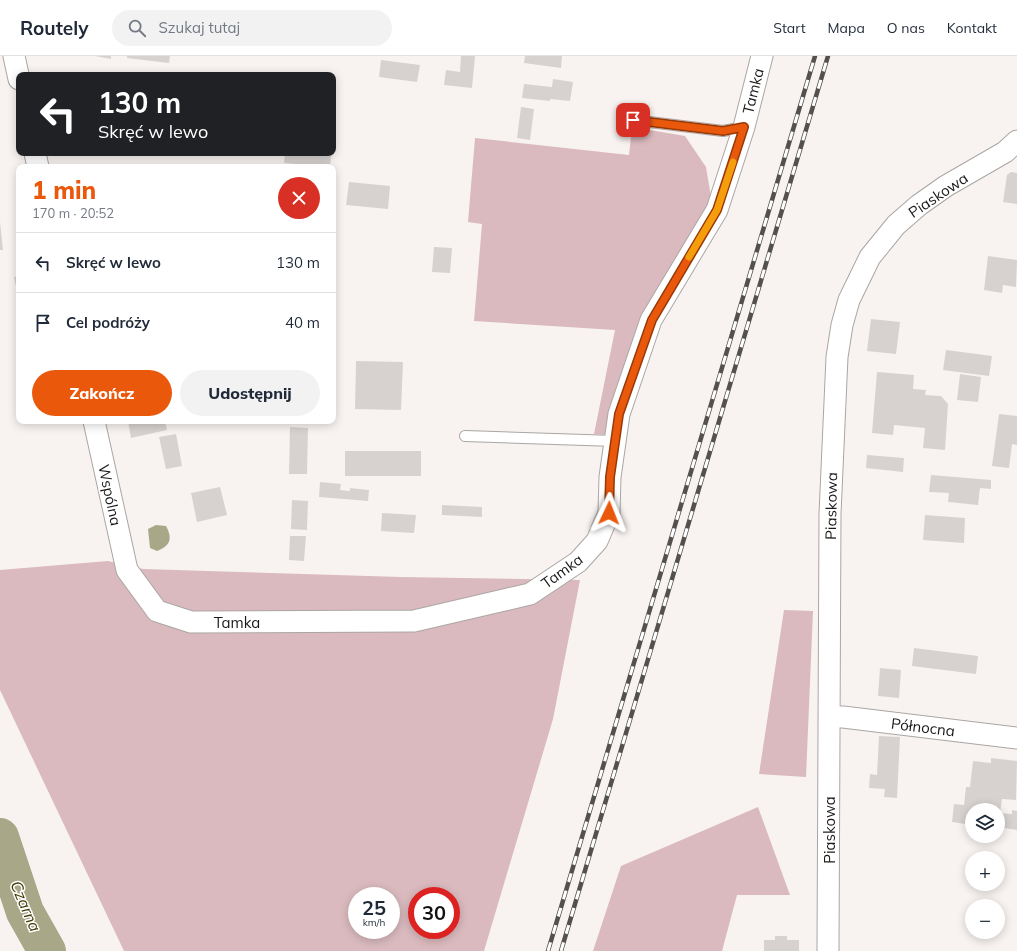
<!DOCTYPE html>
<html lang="pl">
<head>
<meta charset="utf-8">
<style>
	:root { --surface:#fff; --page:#f2f2f3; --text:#1f2937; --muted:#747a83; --line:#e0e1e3; --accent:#ea580c }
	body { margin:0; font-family:Mulish,sans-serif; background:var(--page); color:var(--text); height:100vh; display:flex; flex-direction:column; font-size:15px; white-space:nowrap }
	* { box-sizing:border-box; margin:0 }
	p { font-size:13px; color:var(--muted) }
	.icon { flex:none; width:22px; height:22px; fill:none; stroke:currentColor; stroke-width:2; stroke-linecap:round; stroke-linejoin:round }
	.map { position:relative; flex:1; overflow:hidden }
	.details { position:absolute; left:16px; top:108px; width:320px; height:260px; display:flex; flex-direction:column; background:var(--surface); border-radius:8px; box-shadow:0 2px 10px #0003 }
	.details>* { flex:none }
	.guide { position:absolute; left:16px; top:16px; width:320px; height:84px; border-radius:8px; box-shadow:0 2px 10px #0003; background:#202124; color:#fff; overflow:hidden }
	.buttons { position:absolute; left:965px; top:747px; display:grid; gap:8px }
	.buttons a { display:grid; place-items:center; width:40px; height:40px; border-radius:50%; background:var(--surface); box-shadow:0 2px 10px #0003; font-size:20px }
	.speed { position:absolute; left:348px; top:831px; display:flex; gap:8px; font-size:20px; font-weight:700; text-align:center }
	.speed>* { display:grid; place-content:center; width:52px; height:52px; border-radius:50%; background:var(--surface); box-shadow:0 2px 10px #0003; line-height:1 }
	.speed small { font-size:10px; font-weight:400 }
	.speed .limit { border:6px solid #d22; background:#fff; color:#111 }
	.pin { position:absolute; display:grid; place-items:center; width:34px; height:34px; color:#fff; margin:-17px; border-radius:8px; box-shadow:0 2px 6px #0006 }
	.me { position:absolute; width:44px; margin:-22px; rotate:2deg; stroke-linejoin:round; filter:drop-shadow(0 0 3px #0008) }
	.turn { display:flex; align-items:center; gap:14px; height:84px; padding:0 16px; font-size:18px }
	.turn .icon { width:52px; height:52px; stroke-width:2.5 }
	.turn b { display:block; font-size:28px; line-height:34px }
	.round { display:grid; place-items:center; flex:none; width:42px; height:42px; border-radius:21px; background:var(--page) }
	.overview { display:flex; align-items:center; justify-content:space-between; height:68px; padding:0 16px }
	h1 { font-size:24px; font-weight:800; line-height:30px; color:var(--accent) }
	.button { display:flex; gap:8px; margin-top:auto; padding:8px 16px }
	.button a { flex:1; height:46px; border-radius:24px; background:var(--accent); color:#fff; font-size:16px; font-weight:800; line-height:46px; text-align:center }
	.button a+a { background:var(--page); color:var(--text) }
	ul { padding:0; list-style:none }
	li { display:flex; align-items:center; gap:12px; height:60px; padding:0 16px; border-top:1px solid var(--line) }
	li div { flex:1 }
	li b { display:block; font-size:15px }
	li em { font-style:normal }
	header { display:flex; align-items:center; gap:24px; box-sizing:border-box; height:56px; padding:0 20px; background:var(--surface); border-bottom:1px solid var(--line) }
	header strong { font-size:19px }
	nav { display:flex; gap:22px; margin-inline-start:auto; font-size:14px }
	.search { width:280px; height:36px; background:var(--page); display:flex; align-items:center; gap:10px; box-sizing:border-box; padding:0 14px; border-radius:22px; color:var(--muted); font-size:15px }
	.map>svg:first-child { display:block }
	.green { fill:#dababe; fill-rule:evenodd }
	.water { fill:#a8a889 }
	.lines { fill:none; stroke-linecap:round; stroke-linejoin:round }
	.river { stroke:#a8a889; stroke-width:38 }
	.building { fill:#d7d2d0 }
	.service-casing { stroke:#aaa6a3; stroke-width:12 }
	.minor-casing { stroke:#aaa6a3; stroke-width:23 }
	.service { stroke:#fff; stroke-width:10 }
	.minor { stroke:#fff; stroke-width:21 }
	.rail-casing { stroke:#53504e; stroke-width:4.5 }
	.rail { stroke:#fff; stroke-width:3; stroke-dasharray:9; stroke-linecap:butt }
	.route-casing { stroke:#983908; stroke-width:10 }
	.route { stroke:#ea580c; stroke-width:7 }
	.slow { stroke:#f59e0b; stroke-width:7 }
	.labels { text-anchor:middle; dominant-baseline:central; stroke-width:3; stroke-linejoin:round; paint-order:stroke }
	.street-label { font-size:15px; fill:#1b1918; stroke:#fff }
	.water-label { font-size:16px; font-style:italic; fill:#3f3c02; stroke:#fff }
</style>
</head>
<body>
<header>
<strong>Routely</strong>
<div class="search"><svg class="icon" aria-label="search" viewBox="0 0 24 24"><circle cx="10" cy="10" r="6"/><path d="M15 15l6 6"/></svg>Szukaj tutaj</div>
<nav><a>Start</a><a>Mapa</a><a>O nas</a><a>Kontakt</a></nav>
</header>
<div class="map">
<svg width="1017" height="895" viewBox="0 0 1017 895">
	<rect width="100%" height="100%" fill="#f8f3f0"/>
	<path class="green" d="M632 71 685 80 706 111 713 153 610 379 594 378 615 274 474 265 482 168 468 166 475 82 629 99Z
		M108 505 143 513 401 521 580 524 553 663 484 895H124L0 634V514ZM357 840H391V874H357ZM417 840H451V874H417Z
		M784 554 813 555 806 721 759 718Z
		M758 751 790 839H737L722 895H593L621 810Z"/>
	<path class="water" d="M156 469 166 470C173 483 170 490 157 495L150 492 148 473Z"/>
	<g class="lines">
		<path class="river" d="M0 781 25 856 47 895"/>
	</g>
	<path class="building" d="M95 0H111V3Z
		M127 0H170L169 7 127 2Z
		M461 0H475L472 32 444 29 446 14 460 16Z
		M525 0H562L561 12 524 7Z
		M381 4 420 9 417 26 379 21Z
		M553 23 573 26 570 45 550 43V45L522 42 524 28 552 31Z
		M521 51 534 53 530 84 517 82Z
		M285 97 331 100 330 111 284 107Z
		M1011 116 1017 117V148L1003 146 1007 119Z
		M349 126 390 130 388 153 346 149Z
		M0 166 3 194H0Z
		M434 191 452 192 450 217 432 216Z
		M988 200 1017 204 1016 231 1003 229 1002 237 984 234Z
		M19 220V240H18L14 221Z
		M871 263 900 266 896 298 867 295Z
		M946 294 992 300 989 320 943 314Z
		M356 305 403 306 401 354 355 353Z
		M877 316 914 319 913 333 926 334 925 339 941 340 948 348 945 394 923 392 925 372 894 369 893 379 872 377Z
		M960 318 981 321 978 346 957 344Z
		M999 358 1017 360V389L1012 388 1009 412 992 410Z
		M128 365H165L167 374 131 382Z
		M290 371 308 372 307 418H289Z
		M176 378 182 410 166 413 159 381Z
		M345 395H421V420H345Z
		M867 399 904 402 903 416 866 412Z
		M931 419 991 424V433L980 432 978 449 948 446 949 437 929 436Z
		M320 426 341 428 340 434 350 435V432L369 434 368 445 319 441Z
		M220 431 227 459 197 466 191 437Z
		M292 444 308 445 307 474 291 473Z
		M442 449 482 451V461L442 459Z
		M382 457 416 459 414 477 381 475Z
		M925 459 965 462 964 487 923 484Z
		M290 480H306L304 505 289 504Z
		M914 592 978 600 976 618 912 610Z
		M880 612 901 614 899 642 878 640Z
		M879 680 900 681 897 742 884 741 885 733 869 732 870 718 877 719Z
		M991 702 1017 705 1016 744 1002 743 1000 757 1012 758V754L1017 755V774L998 771V754H972V769L952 766 954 748 964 749 966 731H970L973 705 991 707Z
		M775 880H787V884H799V895H764V884H775Z"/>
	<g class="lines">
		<g class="service-casing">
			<path id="service" d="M633 64 723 75 744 71
				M465 380 616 385"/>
		</g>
		<g class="minor-casing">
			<path id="minor" d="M14 0 19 23
				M35 97 38 111
				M94 365 127 514 157 555 191 566 414 565 530 538 578 506 597 485 609 457 610 421 619 358 651 264 717 154 744 71 762 0
				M829 661H843L1017 682
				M828 895 830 458 837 301 842 269 849 244 870 201 896 169 919 149 946 130 1005 96 1017 85"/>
		</g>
		<use href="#service" class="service"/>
		<use href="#minor" class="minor"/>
		<g class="rail-casing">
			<path id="rail" d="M548 895 815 0
				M561 895 828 0"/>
		</g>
		<use href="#rail" class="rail"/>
	</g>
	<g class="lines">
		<g class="route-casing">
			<path id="route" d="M609 457 610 421 619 358 652 264 717 154 744 71 723 75 633 64"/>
		</g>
		<use href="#route" class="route"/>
		<path class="slow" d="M689 201 717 154 733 106"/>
	</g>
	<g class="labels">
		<g class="street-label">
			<text transform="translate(753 35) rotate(-76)">Tamka</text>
			<text transform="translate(938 139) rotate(-34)">Piaskowa</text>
			<text transform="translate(110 439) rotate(78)">Wspólna</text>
			<text transform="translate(831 450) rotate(-89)">Piaskowa</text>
			<text transform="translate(562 515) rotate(-36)">Tamka</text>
			<text x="237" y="566">Tamka</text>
			<text transform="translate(923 671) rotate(7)">Północna</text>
			<text transform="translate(829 774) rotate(-90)">Piaskowa</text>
		</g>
		<g class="water-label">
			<text transform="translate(26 850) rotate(67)">Czarna</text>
		</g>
	</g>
</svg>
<div class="buttons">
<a><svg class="icon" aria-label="layers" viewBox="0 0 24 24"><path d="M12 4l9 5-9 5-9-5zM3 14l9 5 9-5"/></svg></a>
<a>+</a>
<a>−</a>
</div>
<div class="speed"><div>25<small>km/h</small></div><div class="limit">30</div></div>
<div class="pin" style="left:633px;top:64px;background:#d93025"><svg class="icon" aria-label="arrive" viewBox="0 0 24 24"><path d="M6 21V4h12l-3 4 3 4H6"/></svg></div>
<svg class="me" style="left:609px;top:457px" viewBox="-20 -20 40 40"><path d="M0-17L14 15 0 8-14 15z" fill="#ea580c" stroke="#fff" stroke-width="4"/></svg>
<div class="guide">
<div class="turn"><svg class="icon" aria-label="left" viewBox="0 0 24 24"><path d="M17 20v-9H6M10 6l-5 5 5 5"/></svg><div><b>130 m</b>Skręć w lewo</div></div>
</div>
<section class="details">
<div class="overview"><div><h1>1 min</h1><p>170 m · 20:52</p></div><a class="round" style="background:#d93025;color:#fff"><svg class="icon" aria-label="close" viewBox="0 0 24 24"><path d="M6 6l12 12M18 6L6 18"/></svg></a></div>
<ul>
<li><svg class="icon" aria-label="left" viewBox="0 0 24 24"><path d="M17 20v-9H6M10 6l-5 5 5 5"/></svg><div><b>Skręć w lewo</b></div><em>130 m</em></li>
<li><svg class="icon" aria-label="arrive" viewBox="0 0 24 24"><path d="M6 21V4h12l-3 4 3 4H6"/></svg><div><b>Cel podróży</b></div><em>40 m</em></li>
</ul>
<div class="button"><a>Zakończ</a><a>Udostępnij</a></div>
</section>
</div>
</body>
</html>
